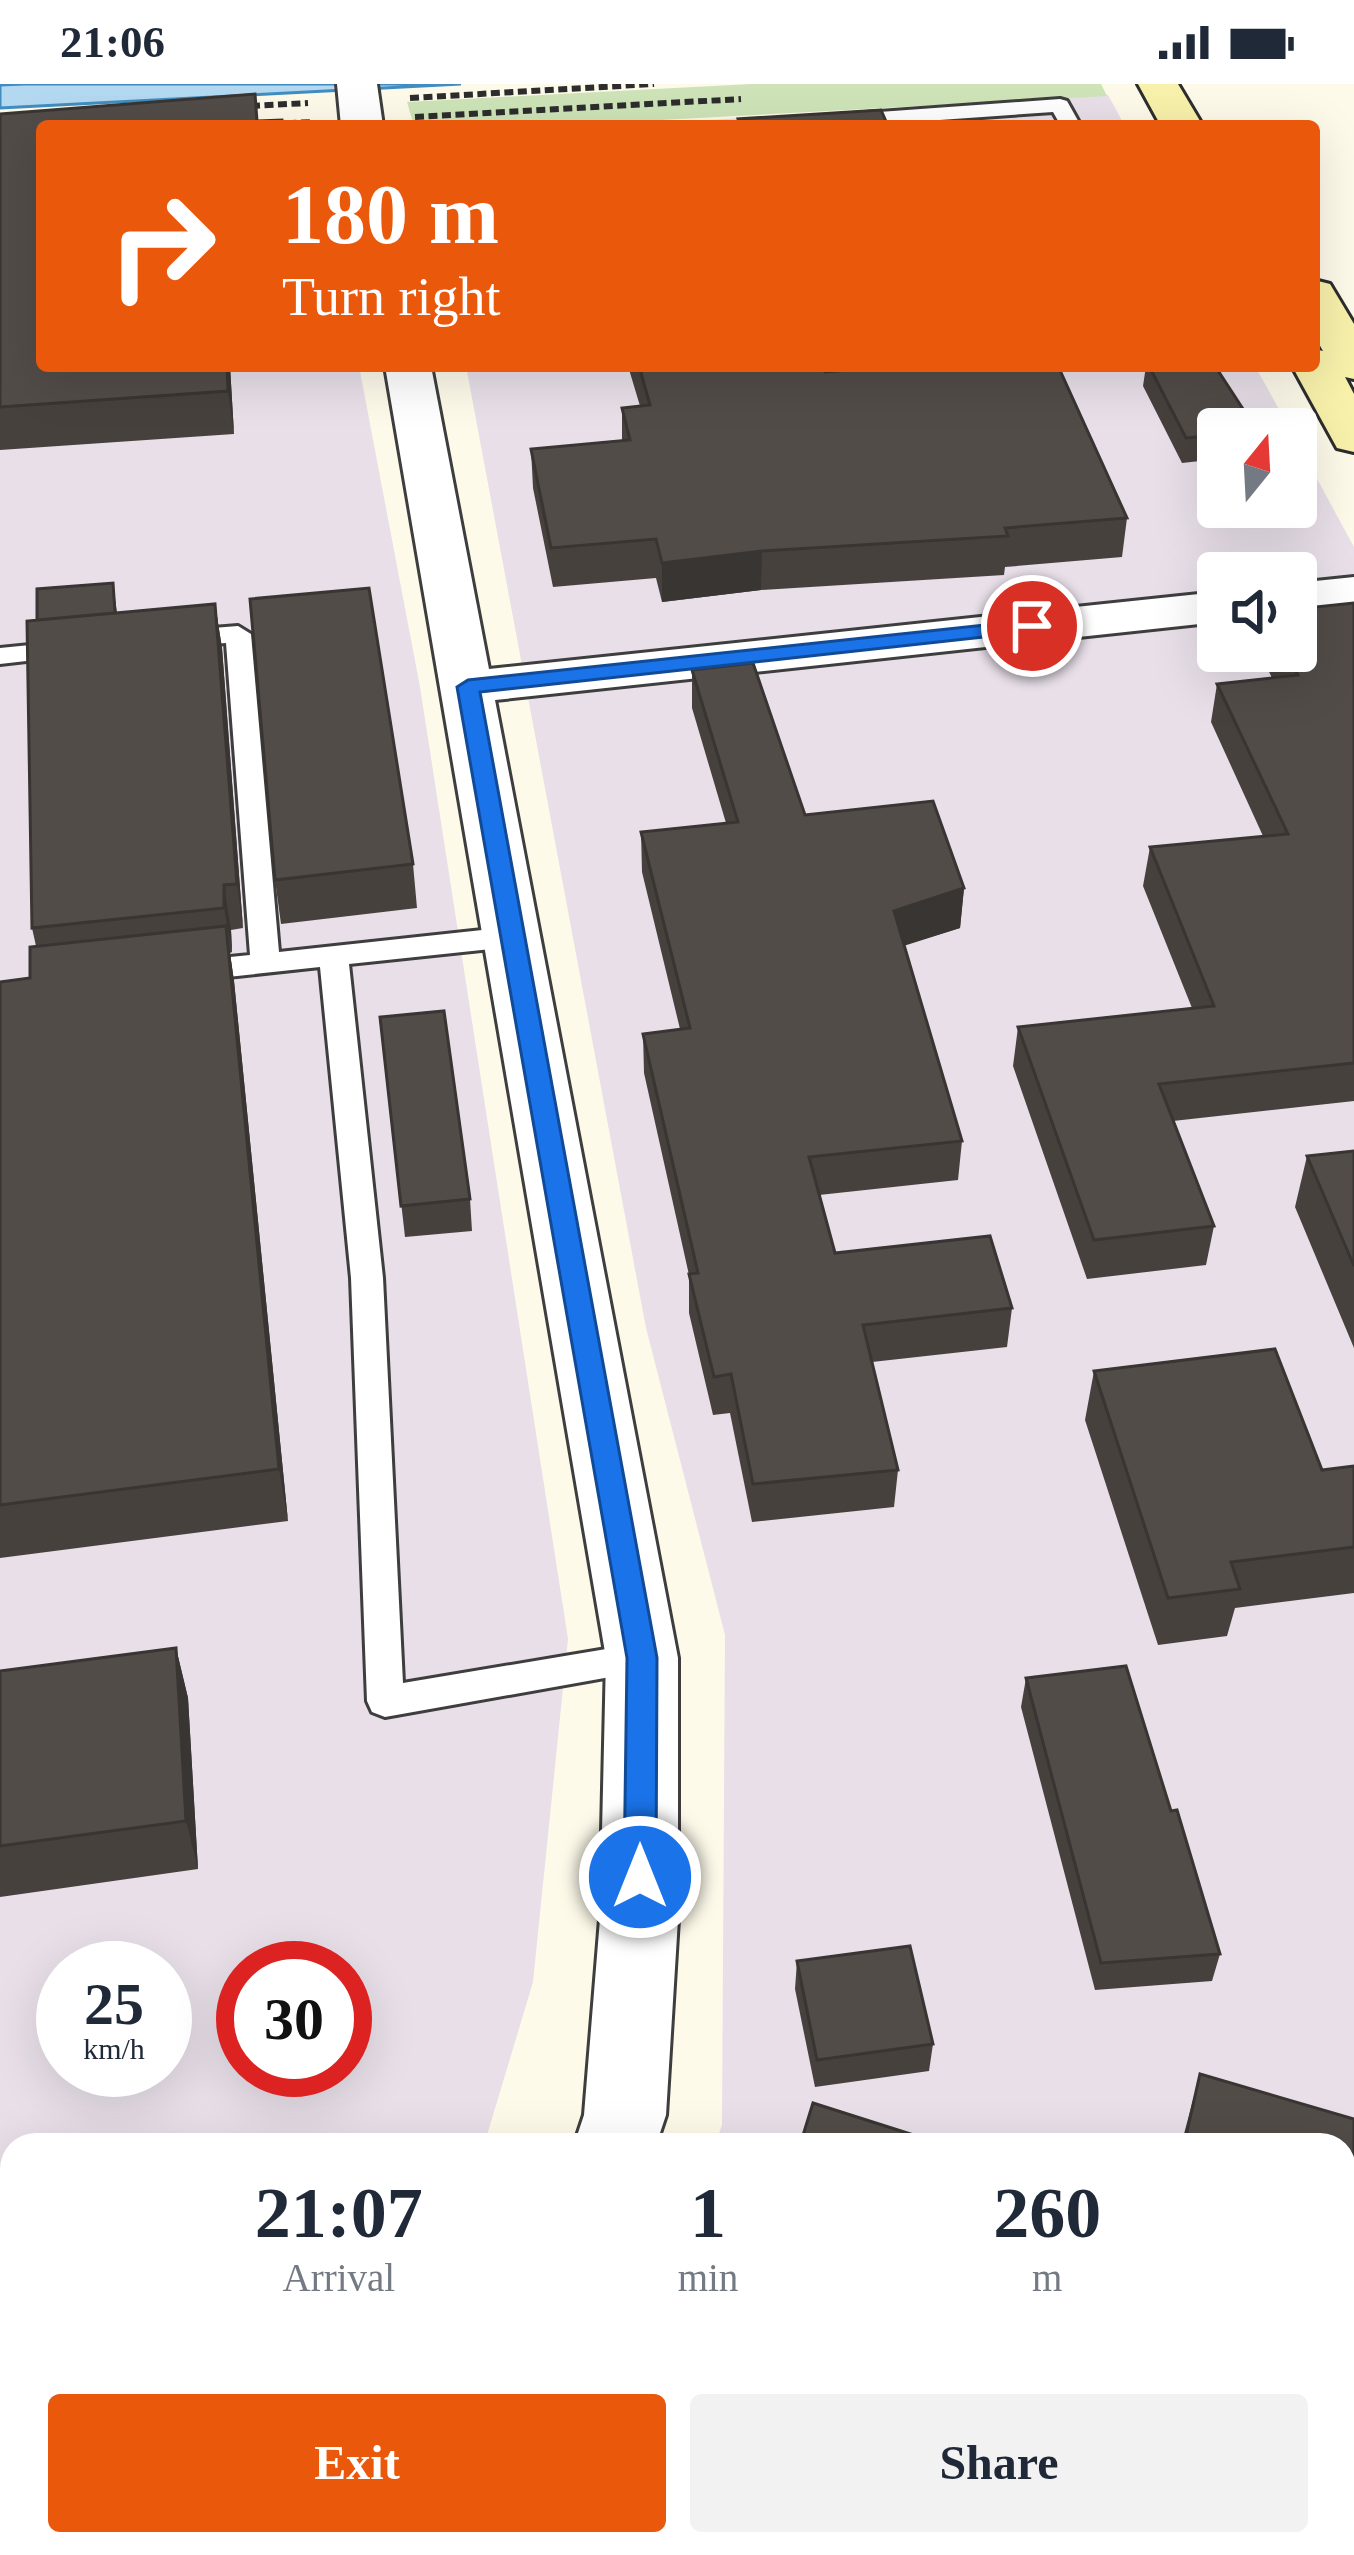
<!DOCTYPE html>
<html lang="en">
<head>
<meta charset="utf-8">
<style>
	:root { --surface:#fff; --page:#f2f2f3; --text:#1f2937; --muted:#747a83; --accent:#ea580c }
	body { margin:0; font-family:Georgia,serif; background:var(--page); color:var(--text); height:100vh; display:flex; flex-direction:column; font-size:45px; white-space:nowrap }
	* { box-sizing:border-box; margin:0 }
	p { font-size:39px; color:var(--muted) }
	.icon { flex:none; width:66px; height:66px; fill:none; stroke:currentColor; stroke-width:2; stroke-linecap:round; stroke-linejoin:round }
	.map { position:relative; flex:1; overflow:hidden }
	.panel { position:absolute; left:0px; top:2049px; width:1356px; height:423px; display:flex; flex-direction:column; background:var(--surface); border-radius:36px 36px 0 0; box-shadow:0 12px 48px #0002 }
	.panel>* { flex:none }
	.guide { position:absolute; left:36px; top:36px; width:1284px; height:252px; border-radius:12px; box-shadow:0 12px 48px #0002; background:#ea580c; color:#fff; overflow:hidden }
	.needle { width:78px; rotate:18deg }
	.fabs { position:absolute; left:1197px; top:324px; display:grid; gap:24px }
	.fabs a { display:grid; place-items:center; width:120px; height:120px; border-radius:12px; background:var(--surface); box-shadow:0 12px 48px #0002; font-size:60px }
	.speed { position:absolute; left:36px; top:1857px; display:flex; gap:24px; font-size:60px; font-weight:700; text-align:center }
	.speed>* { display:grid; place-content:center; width:156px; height:156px; border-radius:50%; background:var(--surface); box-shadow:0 12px 48px #0002; line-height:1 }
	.speed small { font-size:30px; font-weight:400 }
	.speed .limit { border:18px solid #d22; background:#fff; color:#111 }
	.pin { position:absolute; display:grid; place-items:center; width:102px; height:102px; color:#fff; margin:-51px; border:6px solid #fff; border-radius:50%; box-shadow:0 3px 12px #0007 }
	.me { position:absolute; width:132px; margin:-66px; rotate:0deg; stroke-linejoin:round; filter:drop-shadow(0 0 9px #0008) }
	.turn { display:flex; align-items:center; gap:42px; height:252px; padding:0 48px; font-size:54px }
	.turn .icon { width:156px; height:156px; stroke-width:2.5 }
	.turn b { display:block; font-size:84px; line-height:102px }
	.eta { display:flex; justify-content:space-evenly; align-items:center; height:204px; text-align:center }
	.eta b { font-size:72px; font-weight:800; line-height:84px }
	.button { display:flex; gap:24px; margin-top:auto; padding:24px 48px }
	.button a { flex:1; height:138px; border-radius:12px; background:var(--accent); color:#fff; font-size:48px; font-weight:800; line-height:138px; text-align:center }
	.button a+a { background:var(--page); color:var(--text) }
	.status { display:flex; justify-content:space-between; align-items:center; height:84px; padding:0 60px; background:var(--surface); direction:ltr }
	.status svg { height:33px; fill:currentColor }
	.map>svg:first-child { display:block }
	.industrial { fill:#e8dfe9; fill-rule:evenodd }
	.green { fill:#cee4b8 }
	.water { fill:#b3d8f0; stroke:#418cc1; stroke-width:3 }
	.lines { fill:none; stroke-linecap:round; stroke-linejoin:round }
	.lane-casing { stroke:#3e3e3e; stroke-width:6 }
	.street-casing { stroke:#3e3e3e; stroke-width:6 }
	.secondary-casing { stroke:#2d2d2d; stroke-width:6 }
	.path { stroke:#2d2d2d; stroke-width:6; stroke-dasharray:9 4.5; stroke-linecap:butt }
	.lane { fill:#fff; fill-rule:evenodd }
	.street { fill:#fff; fill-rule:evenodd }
	.secondary { fill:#f8f1ab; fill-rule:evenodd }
	.wall { fill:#47413e }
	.shaded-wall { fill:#393532 }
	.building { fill:#524c48; stroke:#393532; stroke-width:3 }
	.route { fill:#1a73e8; stroke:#114b97; stroke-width:3 }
</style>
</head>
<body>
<div class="status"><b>21:06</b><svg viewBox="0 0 49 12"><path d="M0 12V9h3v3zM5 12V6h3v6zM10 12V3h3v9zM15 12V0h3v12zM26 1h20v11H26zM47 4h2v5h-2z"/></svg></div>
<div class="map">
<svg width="1354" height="2471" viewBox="0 0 1354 2471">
	<rect width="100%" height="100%" fill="#fdfaea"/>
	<path class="industrial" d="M1108 11 1125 42H612Z
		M0 64 42 282H359L420 603 568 1555 533 1898 484 2061H12V2279L0 2275ZM63 1884H165V1986H63ZM243 1884H345V1986H243Z
		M466 282H1255L1290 345H1218V423H1296V356L1354 463V2471H615L612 2460H1344V2061H715L722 2041 725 1551 646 1244ZM1218 489H1296V567H1218Z"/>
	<path class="green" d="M751 0H1101L1107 12 547 42H414L407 18Z"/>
	<path class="water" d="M24 0H461L0 24V1Z"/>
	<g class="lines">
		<g class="lane-casing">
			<path id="lane" d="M1060 15 1067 17 1081 42H1061L1053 28 854 42H758L768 36Z
				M238 542 251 550 279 868 511 843 526 853 511 863 349 880 383 1194 403 1599 642 1559 655 1563 660 1574 655 1585 385 1633 372 1628 367 1617 351 1194 320 883 190 897 175 887 190 877 250 871 226 559 175 563 162 555 175 547Z
				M70 557 79 559V571L0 580V564Z"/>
		</g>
		<g class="street-casing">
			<path id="street" d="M337 0H377L383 42H341Z
				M385 282H431L489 585 1218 508V538L495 616 678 1574V1835L666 2031 656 2061H574L584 2031 600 1835 606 1574Z
				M1354 493V523L1296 529V499Z
				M0 2367 12 2371V2461L0 2457Z
				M103 2460H224L229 2471H108Z
				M442 2460H534L530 2471H438Z"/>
		</g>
		<g class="secondary-casing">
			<path id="secondary" d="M1138 0H1178L1203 42H1161Z
				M1314 196 1330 200 1354 240V295L1345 293 1354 310V368L1337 364 1292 282H1314V265L1323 267 1314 251Z"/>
		</g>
		<path class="path" d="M410 14 654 0
			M251 22 308 19
			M415 33 741 15
			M274 40 313 38"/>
		<use href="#lane" class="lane"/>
		<use href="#street" class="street"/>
		<use href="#secondary" class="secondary"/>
	</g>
	<path class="wall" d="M0 30 42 282H230L234 350 0 366Z
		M628 282H823L825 288 1127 434 1122 473 1005 483 1004 491 761 506 662 518 656 494 553 503 533 404 531 365 622 357V324L640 322Z
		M1146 282H1215L1218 375 1182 379 1143 302Z
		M113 499 117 529 215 520 222 564 243 844 231 846 232 868 230 869 234 897 288 1437 0 1474V898L30 894 36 862 32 844 37 536Z
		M1354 519V1017L1173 1037 1214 1142 1206 1181 1087 1195 1013 982 1018 943 1192 924 1143 802 1150 763 1263 752 1211 638 1217 600 1272 594 1259 567H1296Z
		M692 586 805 731 964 804 960 844 904 861 962 1057 958 1096 819 1111 835 1169 1012 1224 1007 1263 872 1278 898 1386 894 1423 752 1438 730 1329 713 1331 689 1229V1191L644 989 643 950 680 945 642 788 641 748 726 739 692 624Z
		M413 780 417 824 281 840 275 796Z
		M380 933 470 1115 472 1147 405 1153Z
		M1354 1067V1264L1295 1123 1307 1072Z
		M1094 1287 1322 1386 1354 1382V1509L1235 1524 1227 1552 1158 1561 1085 1336Z
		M176 1564 188 1614 198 1785 0 1813V1587Z
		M1026 1594 1171 1727 1220 1870 1212 1897 1095 1906 1021 1623Z
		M797 1877 933 1960 929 1987 815 2003 795 1905Z
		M1200 1990 1354 2035V2471H1258L1260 2460H1344V2061H1181Z"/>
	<path class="shaded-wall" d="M227 282H230L234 350 228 307Z
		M762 467 761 506 662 518V479Z
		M215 520 222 564 243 844 237 800Z
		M224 801 231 846 232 868 224 824Z
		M964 804 960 844 891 866 894 827Z
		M226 842 234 897 288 1437 279 1385Z
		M176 1564 188 1614 198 1785 186 1737Z"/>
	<path class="building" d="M255 10 257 37 282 36 283 42H42V282H227L228 307 0 323V30Z
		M881 26 888 42H740L738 35Z
		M639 282H823L825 288 901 282H1058L1127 434 1005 444 1008 452 762 467 662 479 656 455 551 464 531 365 630 356 622 324 650 321Z
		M1149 282H1215L1256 345H1218V351L1186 354Z
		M113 499 115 529 37 536V505Z
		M369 504 413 780 275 796 250 515Z
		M1354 519V979L1159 1000 1214 1142 1094 1156 1018 943 1214 922 1150 763 1288 750 1217 600 1298 591 1286 567H1296V525Z
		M215 520 237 800 224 801V824L32 844 27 537Z
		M753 579 805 731 933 717 964 804 894 827 962 1057 809 1073 835 1169 990 1152 1012 1224 863 1241 898 1386 753 1400 731 1290 714 1293 689 1190 698 1189 643 950 690 944 641 748 738 738 692 586Z
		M226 842 279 1385 0 1421V898L30 894V863Z
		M444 927 470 1115 401 1122 380 933Z
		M1354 1067V1182L1307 1072Z
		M1275 1265 1322 1386 1354 1382V1463L1231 1478 1240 1505 1168 1514 1094 1287Z
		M176 1564 186 1737 0 1762V1587Z
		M1126 1582 1171 1727 1177 1726 1220 1870 1101 1879 1026 1594Z
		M910 1862 933 1960 817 1976 797 1877Z
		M1200 1990 1354 2035V2471H1266L1268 2460H1344V2061H1184Z
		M813 2019 945 2061H800Z
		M924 2460H1086L1084 2471H921Z"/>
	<path class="route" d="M1032 536 1042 542 1039 547 480 608 657 1574 656 1793 651 1803 640 1808 628 1803 624 1793 627 1574 457 603 468 596Z"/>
</svg>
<div class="fabs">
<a><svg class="needle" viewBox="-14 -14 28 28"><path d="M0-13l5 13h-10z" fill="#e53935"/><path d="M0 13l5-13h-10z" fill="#747a83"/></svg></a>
<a><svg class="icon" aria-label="sound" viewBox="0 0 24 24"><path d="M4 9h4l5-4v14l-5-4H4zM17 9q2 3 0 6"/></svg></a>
</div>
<div class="speed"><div>25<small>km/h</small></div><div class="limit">30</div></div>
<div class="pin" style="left:1032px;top:542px;background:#d93025"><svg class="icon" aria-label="arrive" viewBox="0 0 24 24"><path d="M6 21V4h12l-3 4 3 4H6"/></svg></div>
<svg class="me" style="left:640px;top:1793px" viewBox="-20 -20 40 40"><circle r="17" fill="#1a73e8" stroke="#fff" stroke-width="3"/><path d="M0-11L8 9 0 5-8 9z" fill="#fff"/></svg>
<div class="guide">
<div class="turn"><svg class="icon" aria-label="right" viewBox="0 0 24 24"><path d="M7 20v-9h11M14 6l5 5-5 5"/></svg><div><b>180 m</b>Turn right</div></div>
</div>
<section class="panel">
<div class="eta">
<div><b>21:07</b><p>Arrival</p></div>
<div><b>1</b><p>min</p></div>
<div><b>260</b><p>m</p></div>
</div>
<div class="button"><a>Exit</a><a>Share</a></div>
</section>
</div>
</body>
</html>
